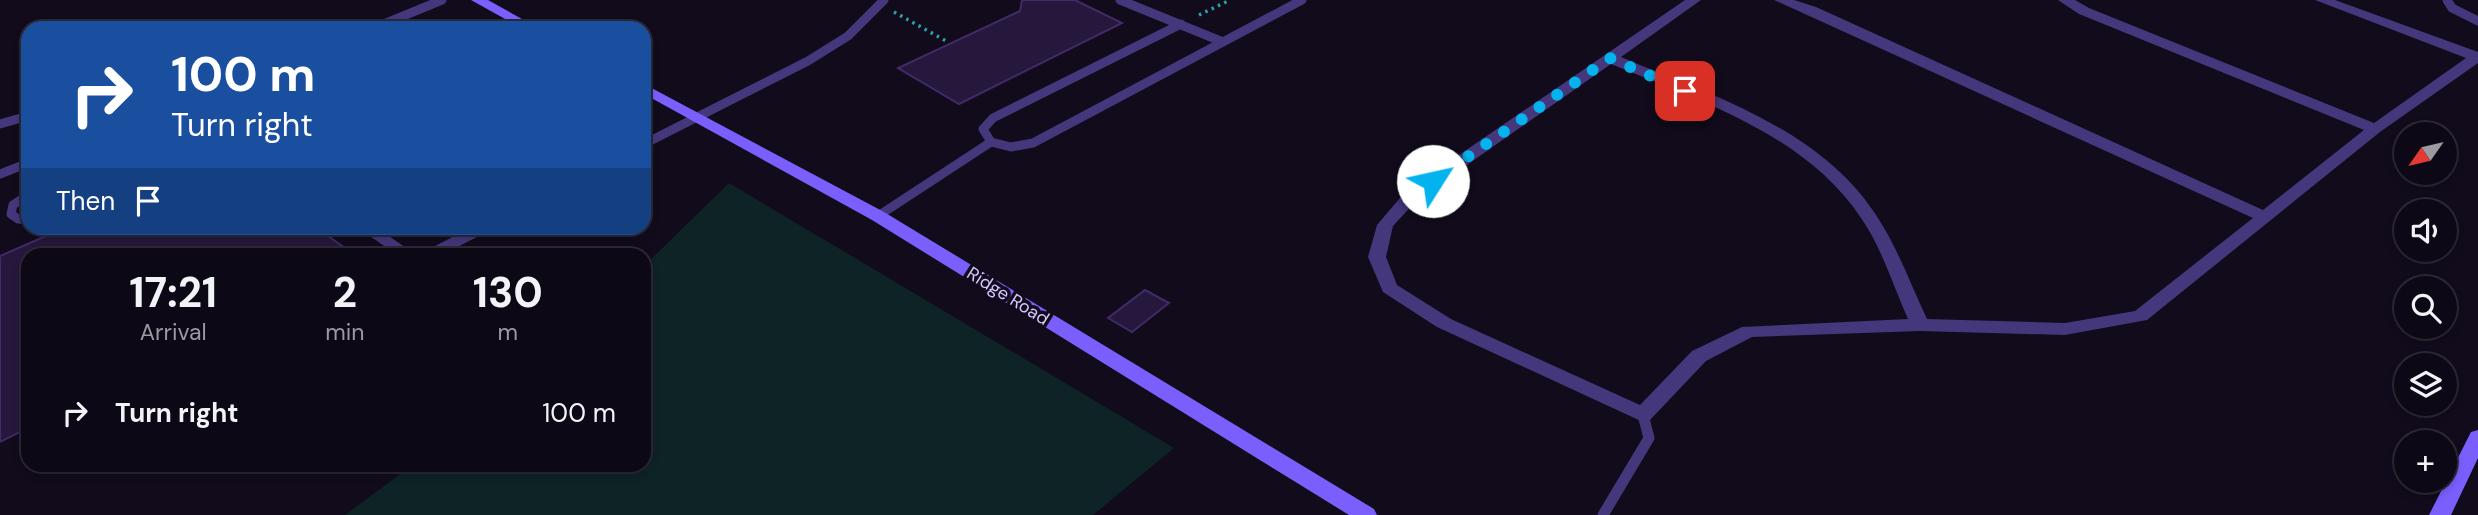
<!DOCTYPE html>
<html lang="en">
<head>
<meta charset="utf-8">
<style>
	:root { --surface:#0d0815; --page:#16111e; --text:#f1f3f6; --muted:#9a9aa0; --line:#2d2934 }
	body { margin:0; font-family:"DM Sans",sans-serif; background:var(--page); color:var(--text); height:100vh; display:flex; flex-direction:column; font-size:26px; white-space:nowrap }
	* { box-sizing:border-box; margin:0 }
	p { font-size:23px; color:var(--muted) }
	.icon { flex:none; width:38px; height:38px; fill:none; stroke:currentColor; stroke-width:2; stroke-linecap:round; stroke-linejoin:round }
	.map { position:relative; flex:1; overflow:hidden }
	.panel { position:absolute; left:21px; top:248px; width:630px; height:224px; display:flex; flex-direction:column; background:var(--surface); border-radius:21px; box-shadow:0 4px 10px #0003,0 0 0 2px var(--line) }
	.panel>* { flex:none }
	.top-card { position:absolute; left:21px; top:21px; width:630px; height:214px; border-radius:21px; box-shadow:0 4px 10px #0003,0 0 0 2px var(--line); background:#1a4fa0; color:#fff; overflow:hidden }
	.needle { width:46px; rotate:236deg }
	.buttons { position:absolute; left:2394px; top:122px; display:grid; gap:14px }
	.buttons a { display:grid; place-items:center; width:63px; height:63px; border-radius:50%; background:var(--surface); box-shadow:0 4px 10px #0003,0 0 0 2px var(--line); font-size:35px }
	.pin { position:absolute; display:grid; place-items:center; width:60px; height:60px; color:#fff; margin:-30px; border-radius:14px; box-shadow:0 4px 10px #0006 }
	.me { position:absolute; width:77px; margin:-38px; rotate:55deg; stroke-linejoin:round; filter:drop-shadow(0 0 5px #0008) }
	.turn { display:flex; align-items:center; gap:24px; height:147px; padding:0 35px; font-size:32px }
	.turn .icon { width:91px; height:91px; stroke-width:2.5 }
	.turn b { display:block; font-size:49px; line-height:60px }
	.then { display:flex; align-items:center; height:66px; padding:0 35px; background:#0003; gap:14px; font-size:26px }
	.eta { display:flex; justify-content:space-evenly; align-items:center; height:119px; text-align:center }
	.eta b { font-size:42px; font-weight:700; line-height:49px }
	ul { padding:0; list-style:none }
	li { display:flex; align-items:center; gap:21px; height:91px; padding:0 35px }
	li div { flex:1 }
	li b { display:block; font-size:26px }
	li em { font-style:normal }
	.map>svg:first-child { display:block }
	.green { fill:#0e2326 }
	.building { fill:#25183c; stroke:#402a68; stroke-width:2 }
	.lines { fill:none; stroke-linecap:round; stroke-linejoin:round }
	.path { stroke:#2ea0ab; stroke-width:3.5; stroke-dasharray:2.5 4.5; stroke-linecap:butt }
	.lane-far1 { stroke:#44377b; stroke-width:9 }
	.lane { stroke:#44377b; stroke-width:11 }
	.street { fill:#44377b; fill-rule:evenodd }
	.secondary { fill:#7b5ffd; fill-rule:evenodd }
	.route { stroke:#03b3ee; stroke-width:12; stroke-dasharray:0 21.6 }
	.labels { text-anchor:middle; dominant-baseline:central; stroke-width:7; stroke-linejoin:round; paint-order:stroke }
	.street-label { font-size:18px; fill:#d6c7fe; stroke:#110b1c }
</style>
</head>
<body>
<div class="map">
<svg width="2478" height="515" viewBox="0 0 2478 515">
	<rect width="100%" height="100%" fill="#110b1c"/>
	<path class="green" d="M729 183 1124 418 1174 448 1093 515H345L411 466H644V266Z"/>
	<path class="building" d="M1022 0H1075L1122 23 959 104 898 68 1020 11Z
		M64 228H317L356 256H28V428L0 442V256Z
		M1145 290 1169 303 1132 332 1108 318Z"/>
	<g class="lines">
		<path class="path" d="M894 12 948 42
			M1199 15 1230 0"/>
		<path class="lane-far1" d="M1120 0 1223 42
			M2447 0 2452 8 2478 21
			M357 28 380 26
			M374 28 442 0
			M0 124 28 116
			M991 142 983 129 993 118 1181 24
			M644 144 808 61 848 36 884 0
			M0 174 28 163
			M28 195 13 205 11 214 18 219 28 220
			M878 216 991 142 1011 147 1033 143 1302 0"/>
		<path class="lane" d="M368 228 408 256
			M428 256 482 228
			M1603 515 1649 438 1643 415"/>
		<path class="street" d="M1685 0H1701L1621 57C1713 96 1822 129 1878 218 1898 249 1911 285 1927 319L2065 323 2135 311 2253 218 1774 0H1794L1816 7 2263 210 2364 130 2079 14 2058 0H2075L2089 8 2374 123 2466 58 2315 0H2335L2478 52V63L2380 132 2147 320 2065 335 1920 331 1752 337 1706 361 1650 420 1643 422 1437 327 1383 292 1368 257 1377 225 1405 192ZM1611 64C1700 101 1805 134 1861 218 1882 248 1893 286 1908 319L1742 327 1692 351 1640 405 1451 319 1397 285 1386 257 1393 226 1417 200Z"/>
		<path class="secondary" d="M471 0H488L538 28H521Z
			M644 84 884 212 1374 509 1377 515H1349L872 220 644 94Z
			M2478 430V458L2451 515H2429L2471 432Z"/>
	</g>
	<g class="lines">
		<path class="route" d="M1433 181 1610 58 1685 91"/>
	</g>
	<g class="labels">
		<g class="street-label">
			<text transform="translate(1008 296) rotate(32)">Ridge Road</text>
		</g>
	</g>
</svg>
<div class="buttons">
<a><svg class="needle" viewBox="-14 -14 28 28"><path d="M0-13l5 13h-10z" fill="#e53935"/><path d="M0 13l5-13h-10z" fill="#9a9aa0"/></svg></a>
<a><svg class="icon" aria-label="sound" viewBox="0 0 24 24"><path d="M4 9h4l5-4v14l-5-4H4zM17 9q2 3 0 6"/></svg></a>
<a><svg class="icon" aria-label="search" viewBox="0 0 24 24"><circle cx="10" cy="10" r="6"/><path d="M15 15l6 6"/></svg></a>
<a><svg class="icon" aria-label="layers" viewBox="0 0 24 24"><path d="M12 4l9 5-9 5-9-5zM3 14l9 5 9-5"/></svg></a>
<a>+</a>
</div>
<div class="pin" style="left:1685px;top:91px;background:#d93025"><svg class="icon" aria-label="arrive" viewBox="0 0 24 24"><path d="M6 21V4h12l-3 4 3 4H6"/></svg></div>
<svg class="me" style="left:1433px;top:181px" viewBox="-20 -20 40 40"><circle r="19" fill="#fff"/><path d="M0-13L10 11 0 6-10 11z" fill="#03b3ee"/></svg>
<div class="top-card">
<div class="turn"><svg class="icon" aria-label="right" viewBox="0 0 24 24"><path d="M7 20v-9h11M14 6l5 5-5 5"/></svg><div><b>100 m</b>Turn right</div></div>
<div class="then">Then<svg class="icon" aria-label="arrive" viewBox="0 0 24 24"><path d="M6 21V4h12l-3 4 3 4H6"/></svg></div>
</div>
<section class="panel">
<div class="eta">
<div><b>17:21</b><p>Arrival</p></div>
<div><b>2</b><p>min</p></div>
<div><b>130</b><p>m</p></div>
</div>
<ul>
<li><svg class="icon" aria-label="right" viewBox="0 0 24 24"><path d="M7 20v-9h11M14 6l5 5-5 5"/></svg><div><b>Turn right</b></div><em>100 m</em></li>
</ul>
</section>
</div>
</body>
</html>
